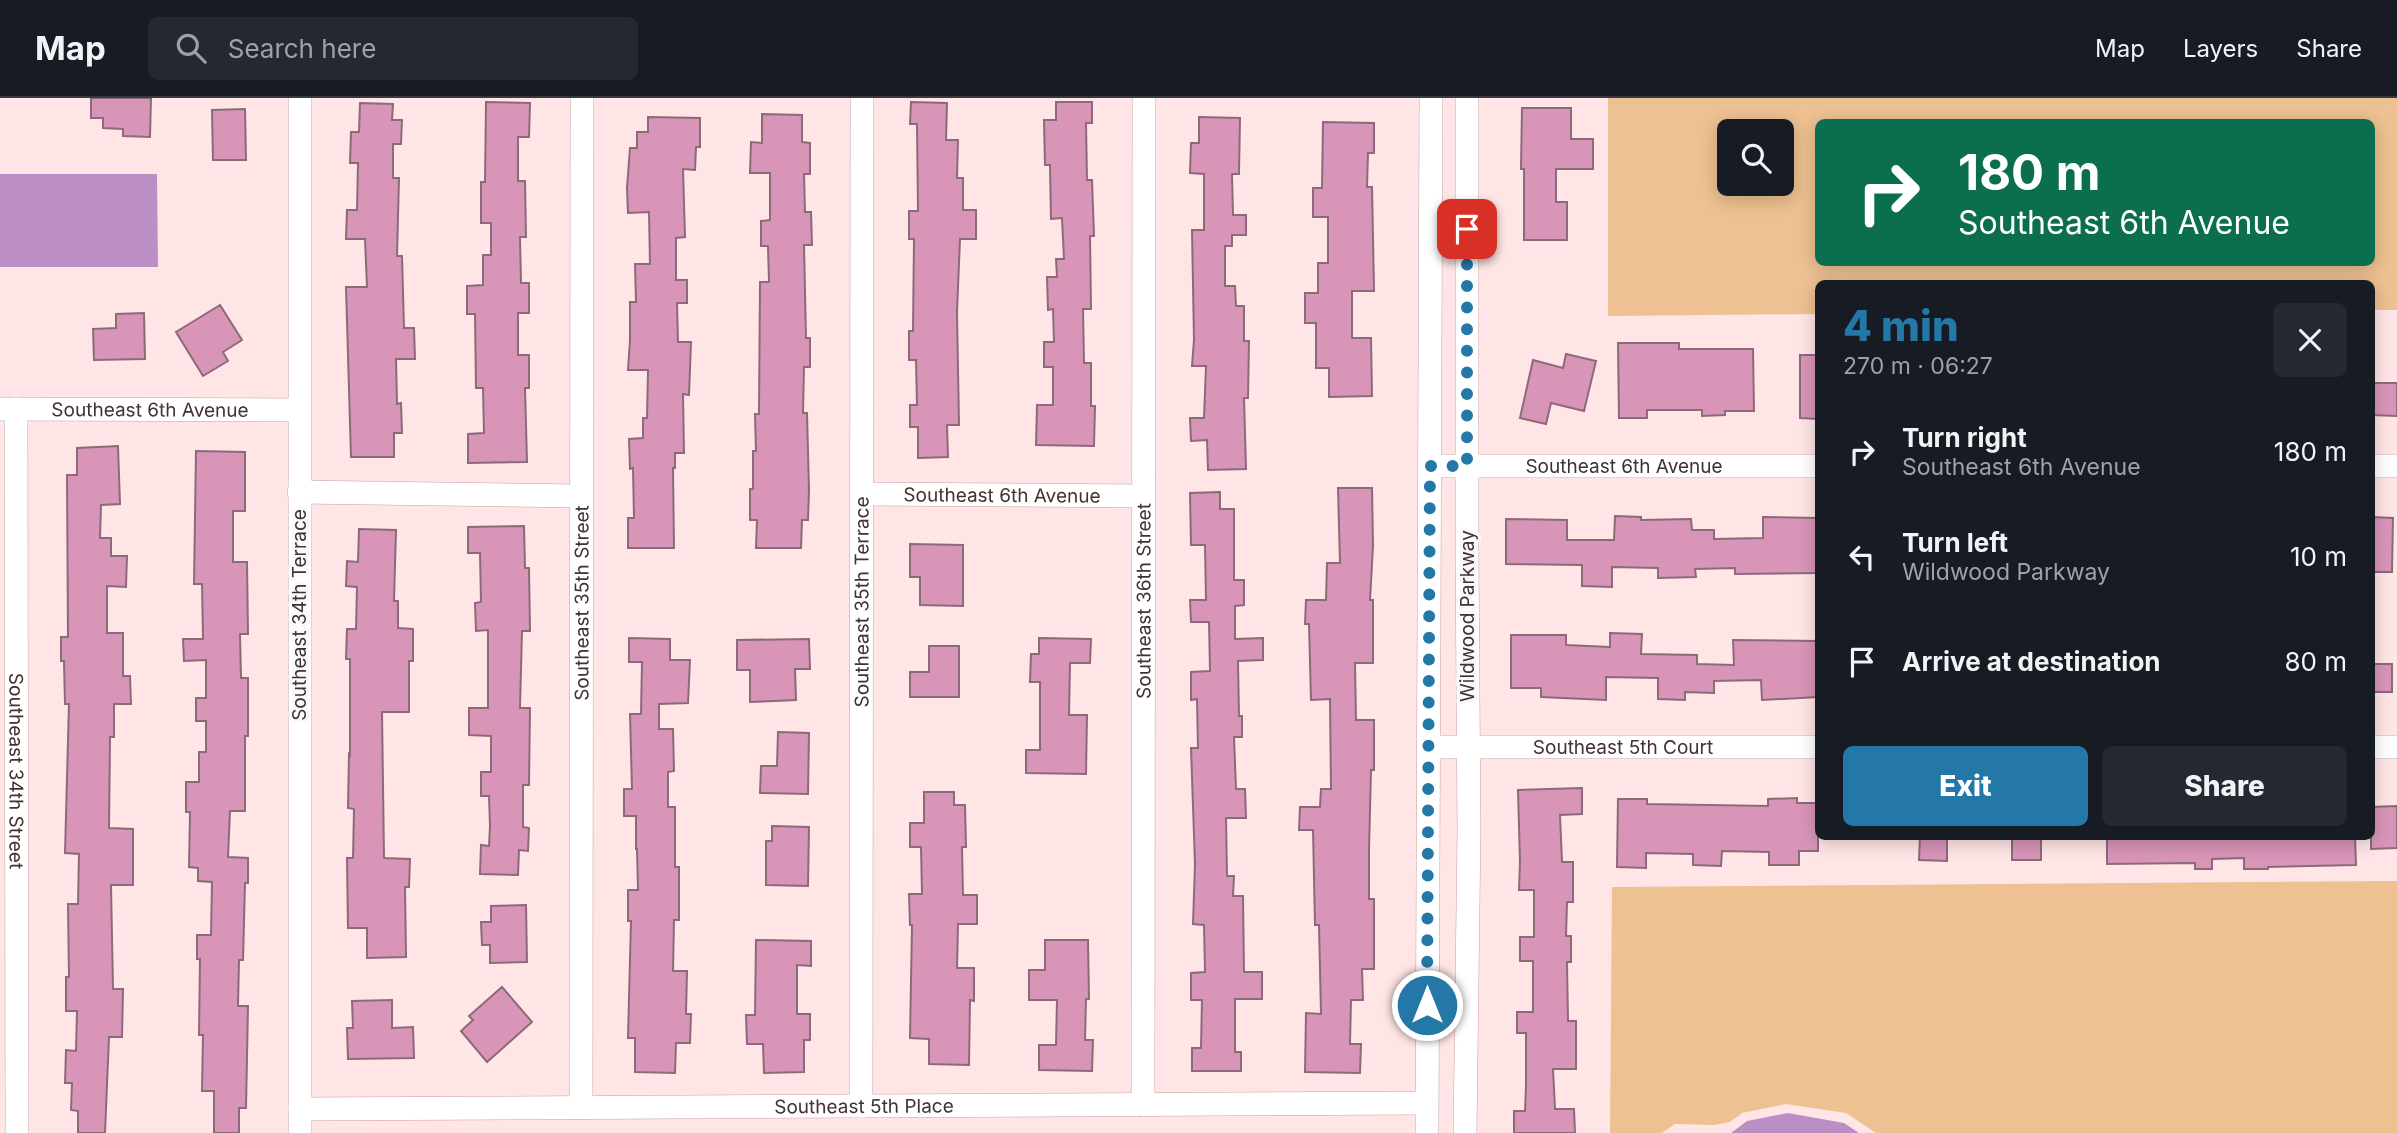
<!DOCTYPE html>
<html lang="en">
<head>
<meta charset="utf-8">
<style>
	:root { --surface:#171b24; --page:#242831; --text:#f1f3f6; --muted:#9ea1a6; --line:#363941; --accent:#2378a8 }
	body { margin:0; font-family:Inter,sans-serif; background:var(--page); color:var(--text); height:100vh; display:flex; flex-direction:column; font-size:26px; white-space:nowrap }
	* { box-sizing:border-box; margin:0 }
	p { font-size:23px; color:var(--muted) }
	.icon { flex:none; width:38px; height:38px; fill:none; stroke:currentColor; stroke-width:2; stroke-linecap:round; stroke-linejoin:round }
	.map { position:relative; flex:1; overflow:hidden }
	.drawer { position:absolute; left:1815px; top:182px; width:560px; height:560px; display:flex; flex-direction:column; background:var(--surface); border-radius:10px; box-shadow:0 4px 18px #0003 }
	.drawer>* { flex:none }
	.top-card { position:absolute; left:1815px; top:21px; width:560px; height:147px; border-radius:10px; box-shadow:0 4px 18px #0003; background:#0b6e4f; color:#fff; overflow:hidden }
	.fabs { position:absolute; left:1717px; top:21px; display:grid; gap:14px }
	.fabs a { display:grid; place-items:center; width:77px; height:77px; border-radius:10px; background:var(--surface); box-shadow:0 4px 18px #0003; font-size:35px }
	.pin { position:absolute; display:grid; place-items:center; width:60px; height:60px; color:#fff; margin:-30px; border-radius:14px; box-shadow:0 4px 10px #0006 }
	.me { position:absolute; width:77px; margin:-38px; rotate:0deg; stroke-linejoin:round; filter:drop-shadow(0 0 5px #0008) }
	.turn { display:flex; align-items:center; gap:24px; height:147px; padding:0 28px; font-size:32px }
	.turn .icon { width:91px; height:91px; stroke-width:2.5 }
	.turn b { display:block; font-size:49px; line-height:60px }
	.round { display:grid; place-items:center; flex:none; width:74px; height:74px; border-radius:10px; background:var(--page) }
	.head { display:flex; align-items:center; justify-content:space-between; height:119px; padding:0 28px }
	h1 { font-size:42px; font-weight:800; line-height:52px; color:var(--accent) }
	.action { display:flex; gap:14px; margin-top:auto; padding:14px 28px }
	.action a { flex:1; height:80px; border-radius:10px; background:var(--accent); color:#fff; font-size:28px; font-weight:800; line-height:80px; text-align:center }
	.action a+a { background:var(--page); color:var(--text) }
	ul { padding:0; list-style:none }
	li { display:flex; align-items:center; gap:21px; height:105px; padding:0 28px }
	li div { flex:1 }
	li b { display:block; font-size:26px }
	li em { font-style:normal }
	header { display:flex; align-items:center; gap:42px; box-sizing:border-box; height:98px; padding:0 35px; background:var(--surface); border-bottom:2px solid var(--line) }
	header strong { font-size:33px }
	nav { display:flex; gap:38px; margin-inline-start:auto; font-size:24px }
	.search { width:490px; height:63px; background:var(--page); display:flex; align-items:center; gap:18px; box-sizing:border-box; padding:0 24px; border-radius:10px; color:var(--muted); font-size:26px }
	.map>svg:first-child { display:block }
	.green { fill:#edc191; fill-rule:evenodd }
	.water { fill:#bb8ec4 }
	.building { fill:#d995b8; stroke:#8b6a7a; stroke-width:2 }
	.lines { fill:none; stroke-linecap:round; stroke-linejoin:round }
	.minor-casing { stroke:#c8a0a3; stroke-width:24 }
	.minor { stroke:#fff; stroke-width:23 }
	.route { stroke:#2378a8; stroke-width:12; stroke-dasharray:0 21.6 }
	.labels { text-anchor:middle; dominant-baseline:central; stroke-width:7; stroke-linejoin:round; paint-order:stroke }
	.street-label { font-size:19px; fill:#413132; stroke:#f9f9f9 }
</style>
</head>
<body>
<header>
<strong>Map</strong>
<div class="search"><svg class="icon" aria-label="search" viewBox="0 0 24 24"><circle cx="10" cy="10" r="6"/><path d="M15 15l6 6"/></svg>Search here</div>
<nav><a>Map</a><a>Layers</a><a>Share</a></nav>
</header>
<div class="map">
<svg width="2397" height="1035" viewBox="0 0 2397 1035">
	<rect width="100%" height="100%" fill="#ffe5e6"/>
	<path class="green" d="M1608 0H2397V212H2371V186H1818V216L1608 218ZM1818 24H2371V164H1818ZM1729 33H1782V86H1729Z
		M2397 783V1035H1876L1846 1015 1786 1006 1742 1015 1730 1024 1714 1027 1675 1026 1662 1035H1610L1612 789Z"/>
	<path class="water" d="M0 76H157L158 169H0Z
		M1788 1015 1844 1025 1859 1035H1731L1747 1023Z"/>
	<path class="building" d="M91 0H151L150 39 123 38V31L103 30V20H91Z
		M486 4 530 5 529 39H518V83H525L526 139H520L521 185H529V215H518V257H529V290H525L527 364 468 365V336L484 335 483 290H476L475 216H467V188L483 187V157H491V125H481V84H485Z
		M911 4 947 5 946 42H958L957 80H963V112H976V141H960L957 214 959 327H947L948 359 918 360V329H910V307H917L916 262H909V233H913L914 141H909V113H918L917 26H910Z
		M1056 4H1092V25H1086L1087 82H1092L1094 138H1090L1091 211H1083L1084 265H1091V308H1095L1094 348 1036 347 1037 307H1053V269H1044V244H1054L1053 211 1048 212 1047 179H1057L1056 161H1064L1062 120 1051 121 1050 67H1045L1044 22H1056Z
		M360 5 393 6 392 22H402L401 46H393V80H399L397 158H402L404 230H414L415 261H396L397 306 401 305 402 335H394V359H351L346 189H367L365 141H346L347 112H357L358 65H350L351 34H359Z
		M1522 10H1571V41H1593V71H1556V104H1567V142H1524V71H1521Z
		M245 11 246 62H213L212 12Z
		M762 16 802 17V44L810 45V76H804L805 114H811L812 147H804L806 240H810V269H804L803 315H807L809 392 808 422H802L801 450H756L757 422H750V391H753V353H756L755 316H759L760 184H769L768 148H761V123L770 122V75H750L751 44 762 45Z
		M648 19 700 20V49H696L695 72 683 71 685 139 676 140V182H687V205H677L678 244H691L689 297 683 296 684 355H675V370H673L674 450H628V420H634L633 370 630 371 629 341 643 340V320H647L648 272H628L630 242V204H636L635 166H650L649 114 628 115 627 90 630 50H637V34H648Z
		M1199 19 1240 20 1239 76H1232L1233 117H1246V137H1232V148H1225V188H1235L1236 208H1244V243H1249L1248 300H1244L1246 371 1208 372 1207 342 1191 343 1190 320H1204L1206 268H1192L1194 242 1192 132H1204V76L1190 75 1191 45H1199Z
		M1323 24 1374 25V55H1368L1367 89H1372L1374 193H1352V240H1371L1372 298 1329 299V270H1316V225H1305V195H1318V165H1328V119H1313V90H1322Z
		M220 207 242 242 223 254 228 263 203 278 176 234Z
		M144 215 145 261 94 262 93 231 116 230V216Z
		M1618 245H1679V251H1753L1754 313H1725V317L1702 318V312H1647V320H1619Z
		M1566 256 1596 263 1584 313 1551 305 1546 326 1520 320 1533 262 1563 270Z
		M1800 257H1818V321L1800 320Z
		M2371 285H2397V318L2371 317Z
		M118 348 120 406 101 407 100 440H111V458H127L126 489 107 488V535H123V578H130L131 606H114V639H110L109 730 133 731V787H111L113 891H123L122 939H109L105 1035H78V1013L71 1012 72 985H65L66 952 76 953 77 913H66V879H69L68 806H78L79 756 65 755 69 606H65L64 563H61V539H68L67 377H77V350Z
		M196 353 245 354V413H233V464H247L248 536H240L241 580H248V638H245V713H230L228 759 248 760V785H245L243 862H239L238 908H248L246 1010H239V1035H214V993H202L203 937H199L200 861H197V837H211L212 784 198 783V770L189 769 190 714H186V684H199V654H206V623H196V600H206V562L184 563 183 541H203L202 486H194Z
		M1338 390H1372L1373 448 1370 502H1373V565H1355L1356 622H1374V672H1371L1369 752V801H1374V871H1362L1363 902H1351L1350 946H1361L1360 975 1305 974 1306 915 1321 916 1319 827H1315L1313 732H1299L1300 709H1320L1321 691H1331L1330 601 1311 602 1309 526H1305L1306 502H1326L1327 465H1340Z
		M1220 394V411H1234V482H1244V507L1235 508V541L1263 540V562L1238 563 1239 618H1242V639H1234L1236 691H1245L1246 720H1226L1227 778H1234L1233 798H1243L1244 874H1262V901H1235V954H1241V973H1192V950H1201L1202 902H1191V875L1205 874 1204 827 1193 826 1195 766 1191 650H1198L1197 601 1191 602V574L1210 573 1209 524H1191L1190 502H1206L1205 447H1191L1190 395Z
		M1615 418 1641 419V422L1691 421 1692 432H1714V441L1763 440V419L1818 420V475L1735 476V470L1695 471 1696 479 1658 480V470L1612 469V489L1582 488V467L1506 466V421L1567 422V442H1614Z
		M2371 419 2393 420 2392 474H2371Z
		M524 428 525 470H529L530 533H522L520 610H530L529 687H523V729L529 730 528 753 519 752 518 777 480 776 481 747 489 748 490 728 489 698H481V674H491V638L469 637V610H488V532L476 533 475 505 481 504 480 455H468V429Z
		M359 431 396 432 394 503H398V530L413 531V563H409V614H382L384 760 410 761 409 789H405L406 859 367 860V830H348L347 760H353L354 711 348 710 349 656 350 657V561H346L347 531H356L357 489 346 488 347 463 358 464Z
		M910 446 963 447V508L920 507V479H910Z
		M1610 535 1642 536 1641 556 1697 557V566L1734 567 1733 542 1818 543V599L1762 602 1761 582 1714 583V595L1685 594V602L1658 601V580L1606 579V602L1541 599V590H1511V537H1566V547L1610 549Z
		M629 540 670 541V562H690L688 605 659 606V631H673L674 673 668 674V709H675V769H679V822H674L673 873H687L686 916H691L690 945H676L675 975 635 974V940H628L631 823H628V792H638L637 751H636V718H624V691H632L630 616H641L642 564H629Z
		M1039 540 1091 541 1090 565H1070L1069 617H1087L1086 676 1026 675V652H1040V584H1030L1031 556H1039Z
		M809 541 810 571H795L796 602 750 604V572H737V542Z
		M929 548H959V599H910V574H929Z
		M2371 566H2392V594H2371Z
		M778 634 809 635 808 696 760 695 761 668H777Z
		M1582 690V716L1560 717 1562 764H1573V804H1567L1566 838H1571V864H1567L1568 923H1576V971H1553L1555 1011H1574L1575 1035H1514V1013H1525L1526 987V935H1517V914H1533V863H1520V839H1534V792H1519L1520 764 1518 692Z
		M924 694H954V707H965L966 749H962L963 797H977V826H958L957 870H974V903L970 902 969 967 929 966V941L910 940 912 827H910L909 796H922L921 749H910V725H924Z
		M1797 700V705H1818V753H1799V767H1769V754L1722 753 1721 768 1693 767V756L1646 755V770L1617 769 1618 701H1647V706L1768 708V701Z
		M2397 708V750L2371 751V709Z
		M772 728 809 729 808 788 766 787V743H772Z
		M1920 738H1947V763L1919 762Z
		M2012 738H2041V762H2012Z
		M2107 738H2355L2356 767 2268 769V771H2244V760L2212 761V771H2195V765L2107 766Z
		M526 807 527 864 490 865V847H482L481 824H491V808Z
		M756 842 811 843V868L797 867V916H810V942H804V974L764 975 763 946H747L746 917H755Z
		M1045 842H1088L1089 901H1086L1085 942H1093L1092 973 1039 972V947H1056L1057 902H1029V872H1045Z
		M502 889 532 924 487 964 461 933 473 922 469 918Z
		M392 902V930L413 929 414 960 348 961 347 930H353L352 903Z"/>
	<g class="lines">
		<g class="minor-casing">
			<g id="minor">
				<path id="s1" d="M0 311 299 312"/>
				<path id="s2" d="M16 311 17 1035"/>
				<path id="s3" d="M1430 368H1818"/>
				<path d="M2371 368H2397"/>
				<path d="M299 394 580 398"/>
				<path id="s4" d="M862 396 1143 398"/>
				<path id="s5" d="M1429 649H1818"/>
				<path d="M2371 649H2397"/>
				<path id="s6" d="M1143 1007 1144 0"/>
				<path id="s7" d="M861 1008 862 0"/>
				<path id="s8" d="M581 1009 582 0"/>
				<path id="s9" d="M300 1011 1426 1005"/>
				<path d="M300 1035V0"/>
				<path d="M1427 1035 1431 0"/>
				<path d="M1465 1035 1469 733 1467 452V0"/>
			</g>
		</g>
		<use href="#minor" class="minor"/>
	</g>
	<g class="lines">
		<path class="route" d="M1427 907 1430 368H1467V131"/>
	</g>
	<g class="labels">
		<g class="street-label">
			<text stroke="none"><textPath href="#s1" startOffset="150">Southeast 6th Avenue</textPath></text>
			<text stroke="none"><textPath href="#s3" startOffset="194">Southeast 6th Avenue</textPath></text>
			<text stroke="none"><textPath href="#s4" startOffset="140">Southeast 6th Avenue</textPath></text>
			<text stroke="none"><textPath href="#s6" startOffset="504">Southeast 36th Street</textPath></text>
			<text stroke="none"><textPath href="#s7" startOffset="504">Southeast 35th Terrace</textPath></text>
			<text stroke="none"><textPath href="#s8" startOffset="504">Southeast 35th Street</textPath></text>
			<text transform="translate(299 517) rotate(-90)">Southeast 34th Terrace</text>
			<text transform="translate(1467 518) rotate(-90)">Wildwood Parkway</text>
			<text stroke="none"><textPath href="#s5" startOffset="194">Southeast 5th Court</textPath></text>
			<text stroke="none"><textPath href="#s2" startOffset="362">Southeast 34th Street</textPath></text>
			<text stroke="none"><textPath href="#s9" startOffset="564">Southeast 5th Place</textPath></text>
		</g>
	</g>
</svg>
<div class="fabs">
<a><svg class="icon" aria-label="search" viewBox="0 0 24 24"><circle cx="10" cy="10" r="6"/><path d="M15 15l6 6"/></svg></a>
</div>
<div class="pin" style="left:1467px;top:131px;background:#d93025"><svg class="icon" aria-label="arrive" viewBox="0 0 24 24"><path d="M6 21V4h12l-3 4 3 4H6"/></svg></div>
<svg class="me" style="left:1427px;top:907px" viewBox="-20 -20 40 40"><circle r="17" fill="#2378a8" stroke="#fff" stroke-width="3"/><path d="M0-11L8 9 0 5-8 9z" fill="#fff"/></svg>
<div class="top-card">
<div class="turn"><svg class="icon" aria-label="right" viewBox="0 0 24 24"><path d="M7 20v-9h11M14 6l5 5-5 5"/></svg><div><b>180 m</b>Southeast 6th Avenue</div></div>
</div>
<section class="drawer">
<div class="head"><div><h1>4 min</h1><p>270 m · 06:27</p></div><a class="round"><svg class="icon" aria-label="close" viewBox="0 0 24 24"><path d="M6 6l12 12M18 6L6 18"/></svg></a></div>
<ul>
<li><svg class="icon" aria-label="right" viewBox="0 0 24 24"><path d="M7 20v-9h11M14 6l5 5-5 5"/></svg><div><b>Turn right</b><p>Southeast 6th Avenue</p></div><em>180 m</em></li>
<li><svg class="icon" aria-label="left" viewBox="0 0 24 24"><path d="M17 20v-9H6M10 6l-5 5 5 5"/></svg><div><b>Turn left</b><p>Wildwood Parkway</p></div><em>10 m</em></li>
<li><svg class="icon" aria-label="arrive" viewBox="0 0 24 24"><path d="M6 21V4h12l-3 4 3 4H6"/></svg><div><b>Arrive at destination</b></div><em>80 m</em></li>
</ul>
<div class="action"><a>Exit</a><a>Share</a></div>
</section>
</div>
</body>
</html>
